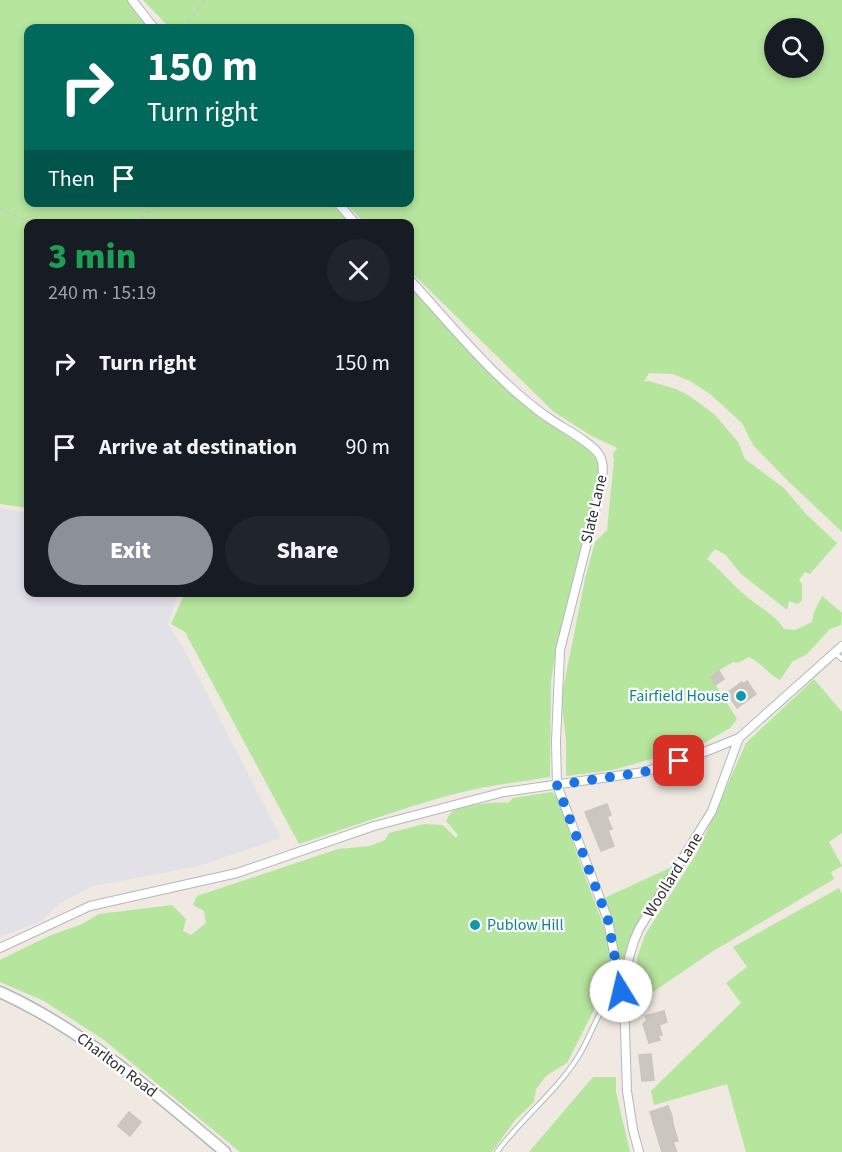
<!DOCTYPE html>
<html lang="en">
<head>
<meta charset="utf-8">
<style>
	:root { --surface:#171b24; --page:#20242c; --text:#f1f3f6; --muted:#9ea1a6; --accent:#8c9099 }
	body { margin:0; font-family:"Source Sans 3",sans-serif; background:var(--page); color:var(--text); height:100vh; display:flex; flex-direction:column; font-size:22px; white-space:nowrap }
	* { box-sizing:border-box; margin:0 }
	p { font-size:20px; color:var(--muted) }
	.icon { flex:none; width:33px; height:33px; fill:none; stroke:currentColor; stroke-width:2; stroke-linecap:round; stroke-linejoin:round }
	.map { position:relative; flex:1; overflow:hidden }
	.side { position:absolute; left:24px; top:219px; width:390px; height:378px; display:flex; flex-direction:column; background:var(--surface); border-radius:12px; box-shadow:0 3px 9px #0003 }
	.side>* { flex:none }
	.hud { position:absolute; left:24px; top:24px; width:390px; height:183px; border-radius:12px; box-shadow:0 3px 9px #0003; background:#00695c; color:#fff; overflow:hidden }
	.buttons { position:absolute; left:764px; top:18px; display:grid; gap:12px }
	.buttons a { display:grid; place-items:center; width:60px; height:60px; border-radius:50%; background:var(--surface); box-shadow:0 3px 9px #0003; font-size:30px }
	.pin { position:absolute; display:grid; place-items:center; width:51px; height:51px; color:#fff; margin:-26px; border-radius:12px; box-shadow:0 3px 9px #0006 }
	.me { position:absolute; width:66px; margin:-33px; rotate:351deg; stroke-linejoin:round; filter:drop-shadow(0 0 4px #0008) }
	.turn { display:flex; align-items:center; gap:21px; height:126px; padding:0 24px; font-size:27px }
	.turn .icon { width:78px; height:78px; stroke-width:2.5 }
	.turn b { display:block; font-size:42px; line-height:51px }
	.then { display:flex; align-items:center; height:57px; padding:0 24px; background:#0003; gap:12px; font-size:22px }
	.round { display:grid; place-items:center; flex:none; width:63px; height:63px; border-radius:32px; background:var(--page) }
	.head { display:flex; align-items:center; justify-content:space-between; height:102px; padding:0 24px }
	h1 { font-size:36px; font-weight:800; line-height:45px; color:#1e9e55 }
	.action { display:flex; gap:12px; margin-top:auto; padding:12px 24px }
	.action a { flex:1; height:69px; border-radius:36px; background:var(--accent); color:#fff; font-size:24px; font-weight:800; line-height:69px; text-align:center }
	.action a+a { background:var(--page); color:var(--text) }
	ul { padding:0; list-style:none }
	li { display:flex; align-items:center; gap:18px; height:84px; padding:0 24px }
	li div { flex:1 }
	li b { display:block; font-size:22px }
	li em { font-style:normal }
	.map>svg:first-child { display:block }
	.industrial { fill:#e3e1e8 }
	.green { fill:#b6e59e; fill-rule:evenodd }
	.building { fill:#cbc7bf; stroke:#cbc5ba; stroke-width:1.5 }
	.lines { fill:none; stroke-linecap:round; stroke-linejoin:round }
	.lane-casing { stroke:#b4b7c1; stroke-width:6 }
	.street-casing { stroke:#b4b7c1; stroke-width:10 }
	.secondary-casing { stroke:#b4b7c1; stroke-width:13 }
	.path { stroke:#c9c9c9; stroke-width:1.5; stroke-dasharray:4.5 3; stroke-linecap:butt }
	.lane { stroke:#fff; stroke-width:4 }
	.street { stroke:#fff; stroke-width:8 }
	.secondary { stroke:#fff; stroke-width:10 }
	.route { stroke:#1a73e8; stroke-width:10; stroke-dasharray:0 18 }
	.culture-dot { fill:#0f9aa8; stroke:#fff; stroke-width:2 }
	.labels { text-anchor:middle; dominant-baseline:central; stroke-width:4.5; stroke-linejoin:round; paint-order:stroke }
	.street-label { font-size:16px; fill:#2e2e2e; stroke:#fff }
	.culture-label { font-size:16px; fill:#0d838f; stroke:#fff; text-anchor:end }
</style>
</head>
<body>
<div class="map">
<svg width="842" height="1152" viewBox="0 0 842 1152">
	<rect width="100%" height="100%" fill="#efe9e1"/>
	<path class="industrial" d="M0 508 28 513V592L178 593 168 625 184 649 281 838 199 866 93 886 59 904 42 921 0 937Z"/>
	<path class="green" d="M0 0H127L148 28H28V202L330 203 350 223 28 224V508L0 504Z
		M143 0H842V532L788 481 753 445 742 423 710 394 690 381 673 374 649 373 644 382 649 381 676 389 691 397 714 414 738 442 745 459 784 488 806 514 837 543 810 574 805 572 799 580 802 584V601L797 604 789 601 787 610 740 573 726 555 715 549 707 559C721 570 731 584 745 595 758 607 775 614 784 629L795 630 812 622 814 612 822 596 842 613 841 625 830 629 806 655 793 661 780 680C768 674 762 663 749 657L738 663 733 662 710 676 737 719 730 728 701 745 613 770 566 776V739L561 699 585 579 595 542 607 530 614 460 613 454 617 448 590 435 554 412 410 271V224L365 223 345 203 410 202V28H170ZM774 28H813V68H774Z
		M410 287 498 380 540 418 589 450 595 457 600 470 556 651 551 681 550 777C518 782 486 786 454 794 402 808 351 827 299 844L185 632 171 624 185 593 410 592Z
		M814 679 842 712V833L829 842 842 866 831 872 834 879 710 953 637 1003V958L645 935 698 851 746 743Z
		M552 792 558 798 580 863 603 924 611 954 608 988 604 992 592 986 590 997 598 1002 567 1063 547 1075 536 1089 534 1102 515 1120 492 1152H240L104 1040 44 1001 0 982V960L49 936 82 924 99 914 172 905 186 919 183 931 191 935 206 923 204 911 193 905 197 896 338 849 370 846 385 840 389 833 424 824 443 825 456 838 458 835 446 821C448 817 450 812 455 810 465 805 497 801 508 803L513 798Z
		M672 867 631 936 623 960 619 959 613 923 604 898Z
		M839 888 842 894V1152H746L727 1084 654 1105 651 1091 741 1003 726 983 747 967 733 947Z
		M593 1077H616V1092L630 1152H529Z"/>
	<path class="building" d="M719 671 724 679 715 685 710 677Z
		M747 681 756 694 737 708 727 693 742 682 743 684Z
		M607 804 611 815 607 817 612 829 608 830 614 846 601 851 585 812Z
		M664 1011 667 1022 659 1025 662 1035 658 1036 660 1040 649 1043 643 1024 647 1020 645 1016Z
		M651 1054 654 1080 642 1081 639 1055Z
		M668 1106 672 1116 673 1124 678 1141 673 1142 677 1152H662L650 1112Z
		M129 1112 141 1122 130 1136 118 1126Z"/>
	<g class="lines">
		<g class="lane-casing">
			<path id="lane" d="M835 653 842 659
				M497 1152C522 1117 559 1090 581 1052 589 1038 600 1009 609 999 612 995 616 994 621 992"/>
		</g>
		<g class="street-casing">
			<path id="street" d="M132 0 154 28
				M337 202 356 224
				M410 280C454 328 499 385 553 421 565 429 594 444 600 456 605 466 602 477 601 487L560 650 556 741 557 785 608 920 623 1004
				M0 948 90 906 237 873 374 826 504 792 644 772 697 755 739 738
				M624 987C626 966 630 948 639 929L712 811 739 738 842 646
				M624 999 627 1091 633 1130 639 1152"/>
		</g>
		<g class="secondary-casing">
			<path id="secondary" d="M0 992C84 1030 155 1093 225 1152"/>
		</g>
		<path class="path" d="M183 28 205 0
			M0 208 32 224
			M136 224 158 202"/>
		<use href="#lane" class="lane"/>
		<use href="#street" class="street"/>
		<use href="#secondary" class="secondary"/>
	</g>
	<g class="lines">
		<path class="route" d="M621 991 608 920 557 785 644 772 679 761"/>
	</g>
	<g class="culture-dot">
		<circle cx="741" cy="696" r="6"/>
		<circle cx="475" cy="925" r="6"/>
	</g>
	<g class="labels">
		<g class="street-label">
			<text transform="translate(594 509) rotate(-77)">Slate Lane</text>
			<text transform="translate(673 875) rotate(-58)">Woollard Lane</text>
			<text transform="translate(117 1065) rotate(37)">Charlton Road</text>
		</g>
		<g class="culture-label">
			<text x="729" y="696">Fairfield House</text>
			<text x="487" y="925" text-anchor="start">Publow Hill</text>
		</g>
	</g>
</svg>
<div class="buttons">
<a><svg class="icon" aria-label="search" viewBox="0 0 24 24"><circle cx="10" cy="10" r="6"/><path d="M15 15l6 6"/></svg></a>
</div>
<div class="pin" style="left:679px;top:761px;background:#d93025"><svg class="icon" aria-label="arrive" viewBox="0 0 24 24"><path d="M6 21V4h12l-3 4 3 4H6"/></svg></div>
<svg class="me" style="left:621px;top:991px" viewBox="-20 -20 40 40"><circle r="19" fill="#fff"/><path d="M0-13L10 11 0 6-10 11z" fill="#1a73e8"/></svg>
<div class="hud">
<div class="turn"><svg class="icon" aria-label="right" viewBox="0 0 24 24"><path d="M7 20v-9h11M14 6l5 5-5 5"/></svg><div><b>150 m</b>Turn right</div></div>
<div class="then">Then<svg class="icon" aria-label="arrive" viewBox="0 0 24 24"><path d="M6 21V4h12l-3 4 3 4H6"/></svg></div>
</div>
<section class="side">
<div class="head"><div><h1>3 min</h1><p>240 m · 15:19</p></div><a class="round"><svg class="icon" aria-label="close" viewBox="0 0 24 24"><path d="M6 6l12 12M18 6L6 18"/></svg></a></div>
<ul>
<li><svg class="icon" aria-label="right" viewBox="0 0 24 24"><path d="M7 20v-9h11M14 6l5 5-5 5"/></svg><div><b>Turn right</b></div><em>150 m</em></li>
<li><svg class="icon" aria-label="arrive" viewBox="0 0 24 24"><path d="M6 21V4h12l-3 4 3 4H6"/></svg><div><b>Arrive at destination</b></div><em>90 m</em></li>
</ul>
<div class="action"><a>Exit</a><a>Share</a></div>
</section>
</div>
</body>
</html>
